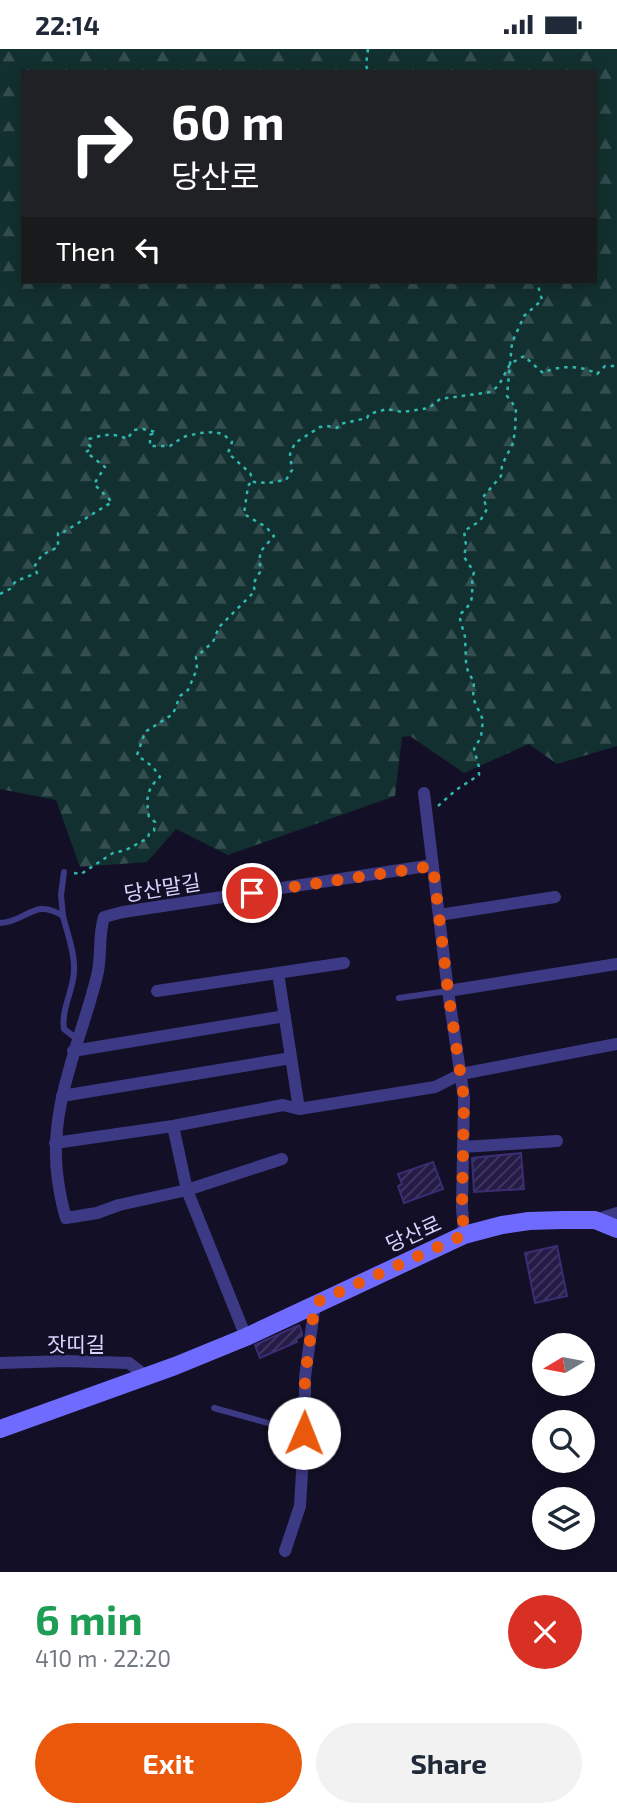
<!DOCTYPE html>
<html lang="en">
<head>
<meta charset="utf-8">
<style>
	:root { --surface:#fff; --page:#f2f2f3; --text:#1f2937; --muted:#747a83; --accent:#ea580c }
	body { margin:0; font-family:"Exo 2","Noto Sans KR",sans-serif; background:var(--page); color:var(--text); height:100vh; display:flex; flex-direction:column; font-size:26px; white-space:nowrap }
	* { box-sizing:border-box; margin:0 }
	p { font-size:23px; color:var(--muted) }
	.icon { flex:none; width:38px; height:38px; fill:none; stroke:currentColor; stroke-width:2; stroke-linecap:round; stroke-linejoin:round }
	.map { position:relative; height:1523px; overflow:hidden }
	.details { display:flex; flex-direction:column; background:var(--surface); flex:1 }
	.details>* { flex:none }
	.top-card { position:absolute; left:21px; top:21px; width:576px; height:214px; border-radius:0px; box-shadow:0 4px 18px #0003; background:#202124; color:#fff; overflow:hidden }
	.needle { width:46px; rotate:260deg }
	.fabs { position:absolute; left:532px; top:1284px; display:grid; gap:14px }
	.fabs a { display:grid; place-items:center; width:63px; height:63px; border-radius:50%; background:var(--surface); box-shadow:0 4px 18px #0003; font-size:35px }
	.pin { position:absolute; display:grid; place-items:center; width:60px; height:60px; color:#fff; margin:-30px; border:4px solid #fff; border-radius:50%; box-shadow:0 2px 7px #0007 }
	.me { position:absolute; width:77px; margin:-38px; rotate:1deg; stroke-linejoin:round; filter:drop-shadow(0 0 5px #0008) }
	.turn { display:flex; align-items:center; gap:24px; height:147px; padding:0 35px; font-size:32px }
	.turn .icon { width:91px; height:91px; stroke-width:2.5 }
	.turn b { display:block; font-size:49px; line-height:60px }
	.then { display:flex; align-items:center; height:66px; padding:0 35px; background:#0003; gap:14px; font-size:26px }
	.round { display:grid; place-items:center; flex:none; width:74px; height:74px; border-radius:37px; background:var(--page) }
	.overview { display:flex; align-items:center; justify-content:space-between; height:119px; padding:0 35px }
	h1 { font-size:42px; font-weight:700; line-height:52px; color:#1e9e55 }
	.action { display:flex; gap:14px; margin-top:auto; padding:14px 35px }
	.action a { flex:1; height:80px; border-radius:42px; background:var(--accent); color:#fff; font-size:28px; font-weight:700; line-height:80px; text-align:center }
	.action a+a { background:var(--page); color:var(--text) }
	.status { display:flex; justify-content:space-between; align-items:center; height:49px; padding:0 35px; background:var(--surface); direction:ltr }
	.status svg { height:19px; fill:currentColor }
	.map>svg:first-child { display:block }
	.forest { fill:url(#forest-firs); fill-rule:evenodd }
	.building { fill:url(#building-hatch); stroke:#3b2d73; stroke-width:2 }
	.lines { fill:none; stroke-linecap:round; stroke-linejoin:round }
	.path { stroke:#2fb8b0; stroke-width:2.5; stroke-dasharray:3.5 5; stroke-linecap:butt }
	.lane { stroke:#3d3a85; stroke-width:6 }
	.street { stroke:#3d3a85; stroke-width:12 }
	.secondary { stroke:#6f6bff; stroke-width:18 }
	.route { stroke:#ea580c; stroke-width:12; stroke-dasharray:0 21.6 }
	.labels { text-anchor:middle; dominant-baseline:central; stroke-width:5; stroke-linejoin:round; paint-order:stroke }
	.street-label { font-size:21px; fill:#d9d4ff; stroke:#130f26 }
</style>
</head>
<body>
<div class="status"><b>22:14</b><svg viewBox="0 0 49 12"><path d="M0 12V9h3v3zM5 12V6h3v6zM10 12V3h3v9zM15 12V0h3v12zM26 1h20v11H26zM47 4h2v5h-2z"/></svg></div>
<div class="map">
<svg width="617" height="1523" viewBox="0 0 617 1523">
	<defs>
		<pattern id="forest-firs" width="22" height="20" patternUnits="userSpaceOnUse" patternTransform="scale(1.75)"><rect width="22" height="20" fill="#12302f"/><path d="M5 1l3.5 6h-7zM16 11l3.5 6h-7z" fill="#344d4e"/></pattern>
		<pattern id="building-hatch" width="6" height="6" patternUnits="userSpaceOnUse" patternTransform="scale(1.75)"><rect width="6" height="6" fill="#241b47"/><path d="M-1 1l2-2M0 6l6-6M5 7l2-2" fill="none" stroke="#433b63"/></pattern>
	</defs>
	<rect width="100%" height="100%" fill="#130f26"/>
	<path class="forest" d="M0 0H617V697L557 715 529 695 464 724 410 687 402 688 395 747 228 806 176 780 147 813 80 818 56 751 0 740ZM23 23H595V233H23Z"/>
	<path class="building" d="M521 1104 524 1140 474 1143 472 1109Z
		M433 1113 443 1140 404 1154 398 1137 402 1135 398 1125Z
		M557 1197 567 1247 535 1254 525 1204Z
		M299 1276 302 1284V1287L296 1290 297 1293 260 1309 255 1296Z"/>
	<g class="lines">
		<path class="path" d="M368 0 366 16 368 23
			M0 545 10 540 16 532 37 524 34 518 42 506 58 498V484H62L112 453 94 435 105 418 86 403 92 399 89 396V390C103 386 113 383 127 390L134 381 143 380 156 383 150 386V397H170L183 388 200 384 214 383 223 385 232 393 228 404 250 424 254 433 268 434 286 431 292 421 290 405 295 394 320 378 327 377 337 379 340 375 367 369 369 365 387 360 402 363 429 359 440 350 491 343 499 336 510 315 524 307 543 324C559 316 582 316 597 325L605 317H617
			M438 757 456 741 479 726V718L474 700 481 688 483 671 473 649 474 633 468 623 466 613 465 588 459 566C480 549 468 544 474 523L464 508 466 496 464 482 480 472 487 460 483 448 501 427 502 416 513 394 515 382 516 359 507 347 512 294 515 287 524 267 542 251 537 233
			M74 824 81 825 113 804 126 801 148 789 149 785 154 782 155 773 149 768C146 751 146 740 160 728L153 718 137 706 145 683 173 665 180 647 188 641 197 620 196 608 213 593 219 578 255 542 253 535 260 523V503L274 487 266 478 244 465 248 437 253 430"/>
		<path class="lane" d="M63 867 61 846 64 823
			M0 874C27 873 34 848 63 867 67 884 75 903 74 921 74 941 61 959 64 980L77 990
			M399 949 448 942
			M214 1359 304 1384"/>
		<path class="street" d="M424 744 448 942 464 1049 462 1158 464 1186
			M439 866 555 848
			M278 924 299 1060
			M157 942 344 914
			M448 942 617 915
			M73 1002 285 967
			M62 1047 291 1009
			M173 1077 187 1141 246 1288
			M55 1094 173 1077 283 1056 299 1060 435 1038 461 1025 617 995
			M463 1098 557 1092
			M282 1110 187 1141 119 1156 97 1164 66 1169C62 1157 60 1145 58 1132 47 1060 80 995 97 927 102 908 98 887 104 868L123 863 433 816
			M595 1171 617 1164
			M0 1314 66 1312 129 1314 147 1328
			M285 1502 300 1457 305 1372V1328L315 1254"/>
		<path class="secondary" d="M0 1380 175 1317 246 1288 464 1186 502 1176 529 1172 562 1171H595L617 1180"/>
	</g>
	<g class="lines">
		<path class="route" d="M252 844 433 817 448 942 464 1049 462 1158 464 1186 315 1254 305 1328 304 1384"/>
	</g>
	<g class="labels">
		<g class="street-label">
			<text transform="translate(162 838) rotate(-9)">당산말길</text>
			<text transform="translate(413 1184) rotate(-24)">당산로</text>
			<text x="76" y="1294">잣띠길</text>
		</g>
	</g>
</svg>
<div class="fabs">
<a><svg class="needle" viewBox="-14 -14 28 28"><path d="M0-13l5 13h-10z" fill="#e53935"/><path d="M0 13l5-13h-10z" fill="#747a83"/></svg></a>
<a><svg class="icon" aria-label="search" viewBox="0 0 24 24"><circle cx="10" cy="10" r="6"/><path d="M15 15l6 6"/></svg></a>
<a><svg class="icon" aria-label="layers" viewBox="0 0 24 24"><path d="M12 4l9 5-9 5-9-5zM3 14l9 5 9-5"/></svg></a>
</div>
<div class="pin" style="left:252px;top:844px;background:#d93025"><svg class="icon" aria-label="arrive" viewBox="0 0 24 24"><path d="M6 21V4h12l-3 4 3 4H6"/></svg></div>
<svg class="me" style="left:304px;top:1384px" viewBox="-20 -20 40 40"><circle r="19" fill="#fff"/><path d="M0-13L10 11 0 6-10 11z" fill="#ea580c"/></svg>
<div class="top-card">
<div class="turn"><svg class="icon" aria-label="right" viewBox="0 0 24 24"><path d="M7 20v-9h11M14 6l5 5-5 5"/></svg><div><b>60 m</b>당산로</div></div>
<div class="then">Then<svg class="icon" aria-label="left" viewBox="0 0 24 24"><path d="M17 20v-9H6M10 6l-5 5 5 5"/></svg></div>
</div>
</div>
<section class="details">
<div class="overview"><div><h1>6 min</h1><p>410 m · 22:20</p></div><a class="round" style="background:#d93025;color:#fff"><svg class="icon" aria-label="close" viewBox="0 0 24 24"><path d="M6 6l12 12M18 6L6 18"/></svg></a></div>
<div class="action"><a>Exit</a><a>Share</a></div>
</section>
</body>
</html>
